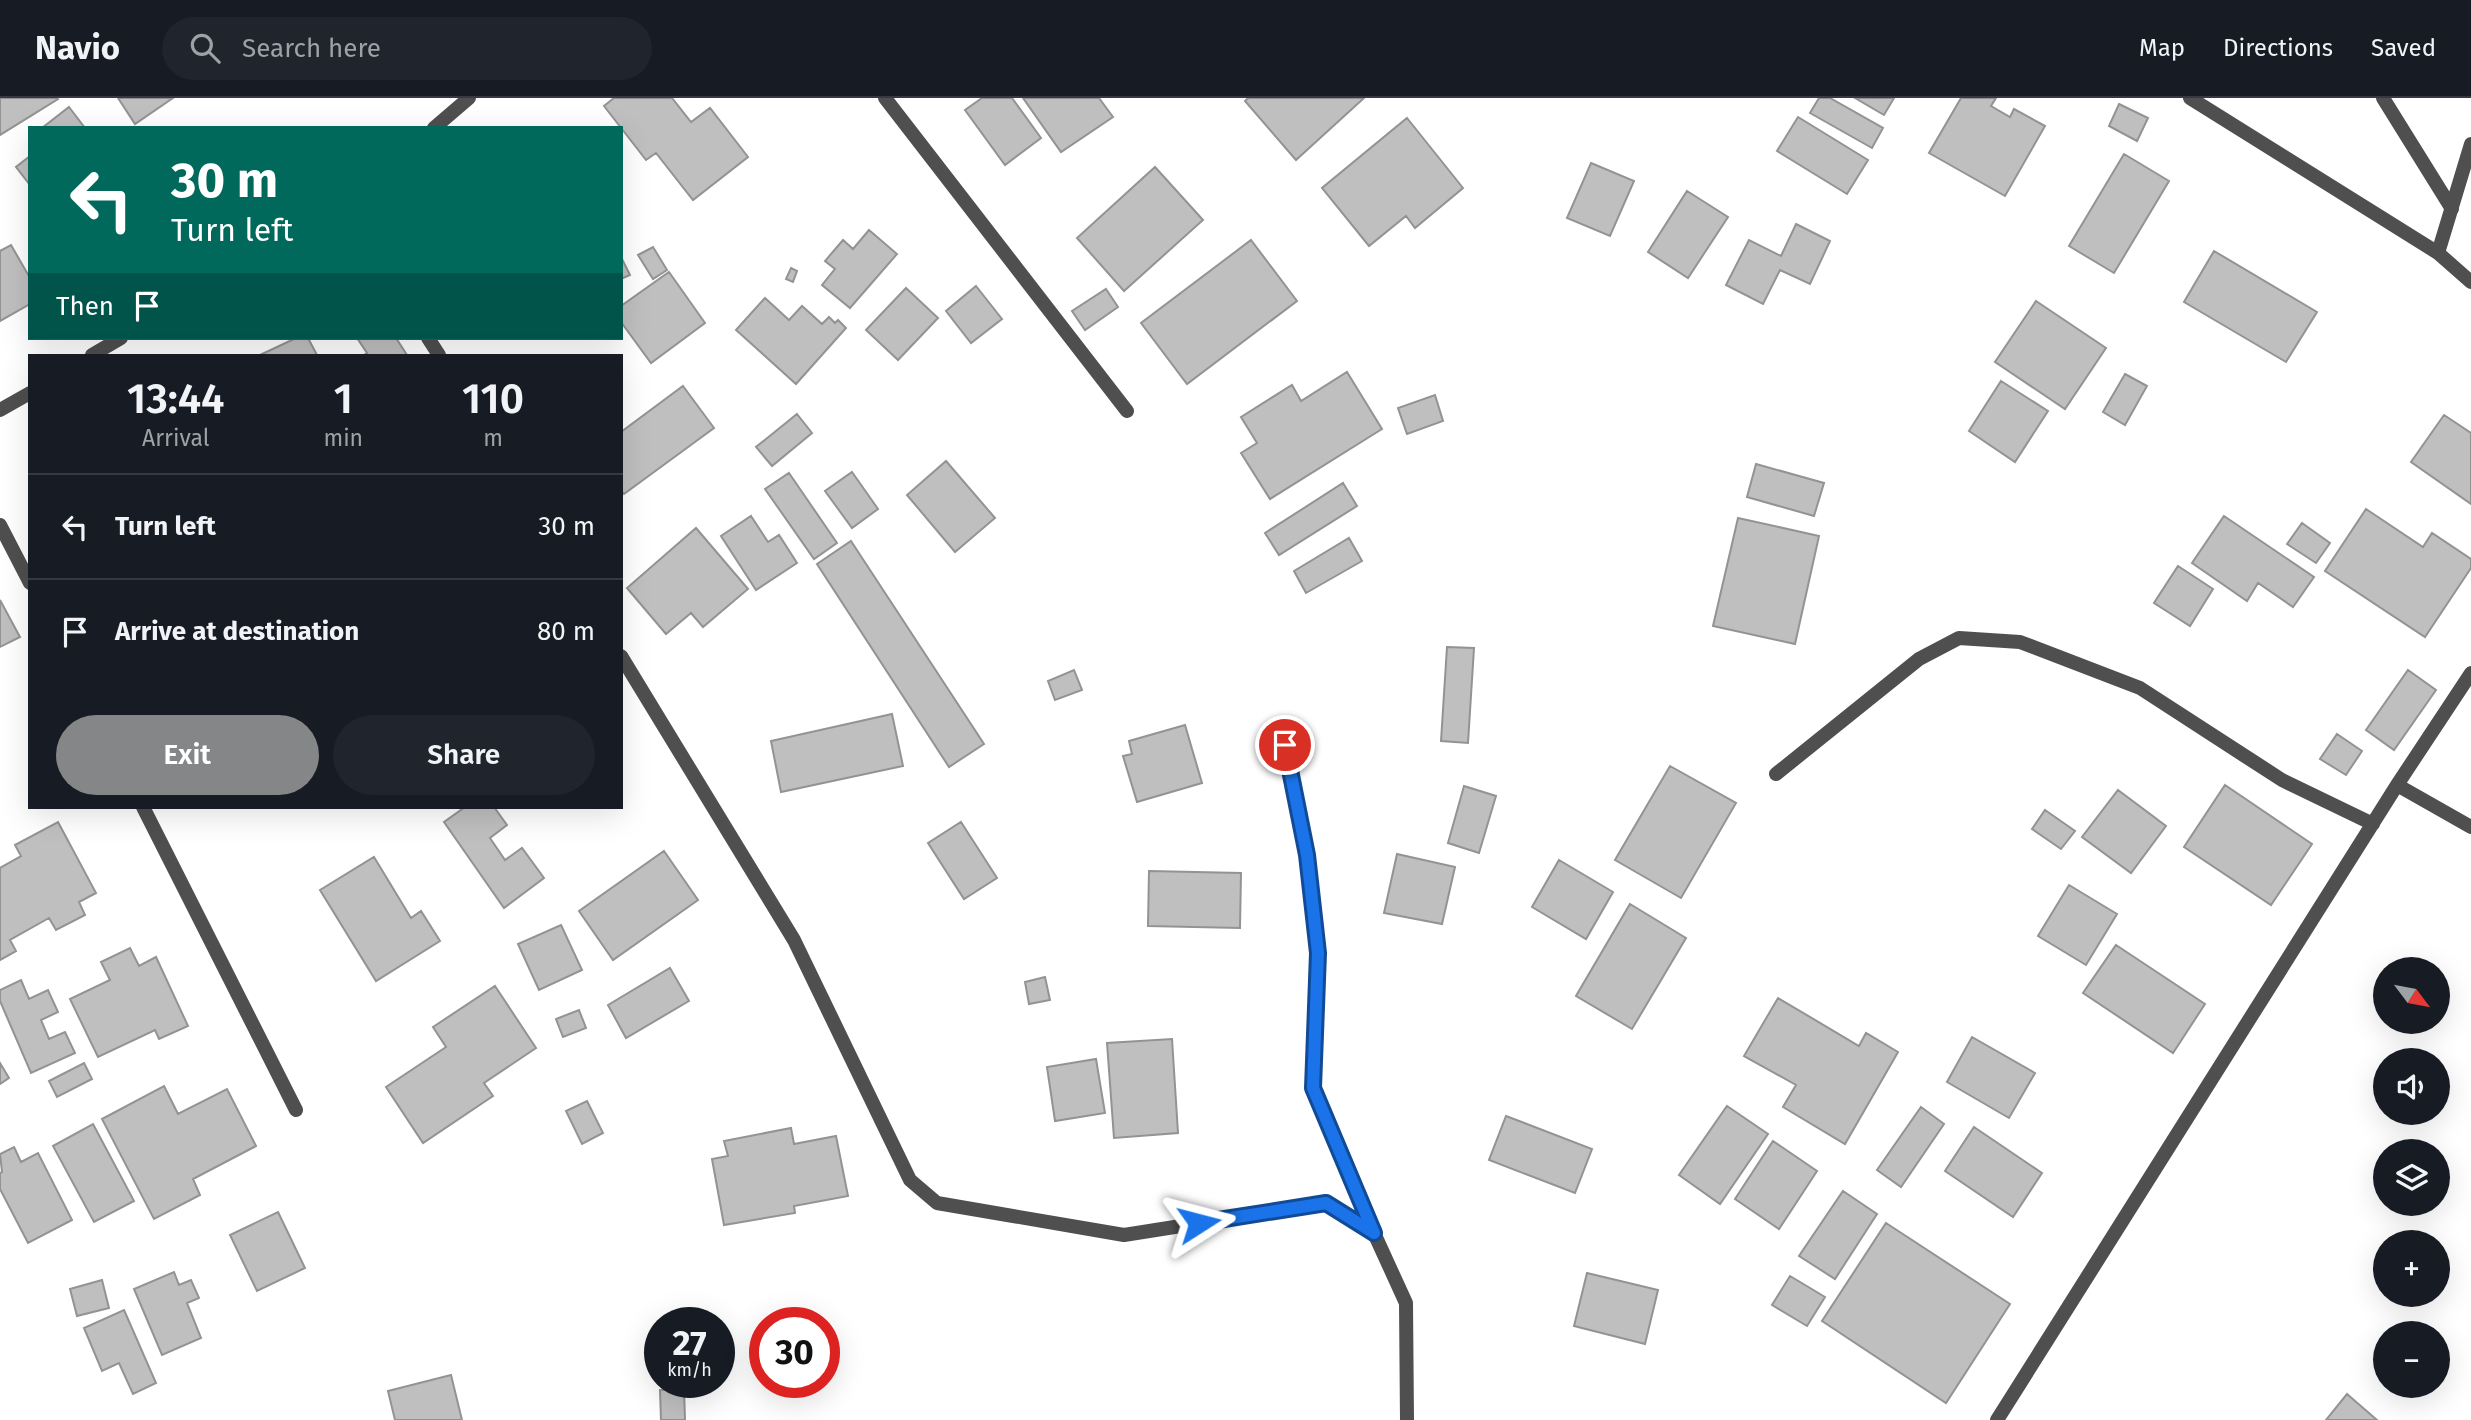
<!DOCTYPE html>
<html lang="en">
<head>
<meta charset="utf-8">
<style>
	:root { --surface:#171b24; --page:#20242c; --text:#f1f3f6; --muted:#9ea1a6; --line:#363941; --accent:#858687 }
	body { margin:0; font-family:"Fira Sans",sans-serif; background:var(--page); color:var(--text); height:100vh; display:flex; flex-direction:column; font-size:26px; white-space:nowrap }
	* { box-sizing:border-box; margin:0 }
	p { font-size:23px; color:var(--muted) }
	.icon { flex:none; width:38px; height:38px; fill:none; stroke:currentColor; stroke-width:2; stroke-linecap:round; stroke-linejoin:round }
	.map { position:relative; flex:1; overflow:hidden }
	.panel { position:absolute; left:28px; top:256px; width:595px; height:455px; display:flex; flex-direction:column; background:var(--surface); border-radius:0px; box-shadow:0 7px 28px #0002 }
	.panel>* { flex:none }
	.guide { position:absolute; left:28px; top:28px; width:595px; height:214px; border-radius:0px; box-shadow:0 7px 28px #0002; background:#00695c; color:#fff; overflow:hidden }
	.needle { width:46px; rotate:122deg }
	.controls { position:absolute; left:2373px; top:859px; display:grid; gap:14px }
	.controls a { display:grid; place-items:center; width:77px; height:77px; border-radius:50%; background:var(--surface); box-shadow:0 7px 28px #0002; font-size:35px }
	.speed { position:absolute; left:644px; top:1209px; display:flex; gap:14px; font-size:35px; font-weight:700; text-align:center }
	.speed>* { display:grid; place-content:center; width:91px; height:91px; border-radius:50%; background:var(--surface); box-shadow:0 7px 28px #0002; line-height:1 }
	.speed small { font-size:18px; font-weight:400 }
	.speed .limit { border:10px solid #d22; background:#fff; color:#111 }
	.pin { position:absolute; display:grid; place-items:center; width:60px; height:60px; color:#fff; margin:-30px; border:4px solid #fff; border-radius:50%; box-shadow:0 2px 7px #0007 }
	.me { position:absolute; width:77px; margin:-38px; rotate:81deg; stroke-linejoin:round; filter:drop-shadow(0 0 5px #0008) }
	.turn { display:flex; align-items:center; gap:24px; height:147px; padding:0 28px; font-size:32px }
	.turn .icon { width:91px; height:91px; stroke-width:2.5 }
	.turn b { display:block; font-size:49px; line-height:60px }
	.then { display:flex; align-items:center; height:66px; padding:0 28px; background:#0003; gap:14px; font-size:26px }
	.eta { display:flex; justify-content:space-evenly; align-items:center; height:119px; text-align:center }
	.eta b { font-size:42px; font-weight:600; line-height:49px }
	.action { display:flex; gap:14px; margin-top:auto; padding:14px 28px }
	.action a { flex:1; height:80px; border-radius:42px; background:var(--accent); color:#fff; font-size:28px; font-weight:600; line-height:80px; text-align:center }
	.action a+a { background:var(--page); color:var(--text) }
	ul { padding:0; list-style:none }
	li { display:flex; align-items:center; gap:21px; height:105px; padding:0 28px; border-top:2px solid var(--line) }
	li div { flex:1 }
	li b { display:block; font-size:26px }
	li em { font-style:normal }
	header { display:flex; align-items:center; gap:42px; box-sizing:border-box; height:98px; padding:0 35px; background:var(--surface); border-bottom:2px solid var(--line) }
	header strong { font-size:33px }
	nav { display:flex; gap:38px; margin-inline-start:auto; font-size:24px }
	.search { width:490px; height:63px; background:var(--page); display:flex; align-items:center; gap:18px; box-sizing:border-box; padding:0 24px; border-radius:38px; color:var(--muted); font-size:26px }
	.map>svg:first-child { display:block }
	.building { fill:#bfbfbf; stroke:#939393; stroke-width:2 }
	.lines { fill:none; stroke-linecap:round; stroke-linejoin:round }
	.street { stroke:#4f4f4f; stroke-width:14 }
	.route-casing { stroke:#114b97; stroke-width:18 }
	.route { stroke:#1a73e8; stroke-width:12 }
</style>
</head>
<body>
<header>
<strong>Navio</strong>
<div class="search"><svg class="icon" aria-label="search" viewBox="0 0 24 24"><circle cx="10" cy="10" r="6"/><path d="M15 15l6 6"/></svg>Search here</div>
<nav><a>Map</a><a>Directions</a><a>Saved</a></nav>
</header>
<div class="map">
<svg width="2471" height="1322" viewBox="0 0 2471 1322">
	<rect width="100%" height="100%" fill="#fff"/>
	<path class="building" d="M0 0H57L58 1 0 37Z
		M118 0H173L135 26Z
		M614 0H672L691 24 710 10 748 59 693 102 656 55 646 62 604 8Z
		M982 0H1012L1041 40 1005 67 965 12Z
		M1023 0H1099L1113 19 1061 54Z
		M1248 0H1364L1296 62 1245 3Z
		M1819 0H1830L1883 30 1872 50 1810 15Z
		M1855 0H1894L1884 17Z
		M1961 0H1996L1991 8 2010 19 2014 11 2045 28 2005 98 1929 55Z
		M2119 6 2148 20 2137 43 2109 28Z
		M69 9 85 30H42Z
		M1798 19 1868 62 1847 96 1777 53Z
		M1407 20 1463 90 1415 130 1406 118 1369 148 1322 90Z
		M2124 56 2169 83 2114 175 2069 148Z
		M30 58V87L16 69Z
		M1591 65 1634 83 1610 138 1567 120Z
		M1155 69 1203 122 1124 193 1077 140Z
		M1687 93 1728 119 1688 180 1648 154Z
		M1796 126 1830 143 1810 186 1780 172 1763 206 1726 187 1749 142 1781 158Z
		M869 132 897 156 850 210 822 187 835 171 825 163 843 142 853 151Z
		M1251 142 1297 203 1187 286 1141 225Z
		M11 147 30 180V206L0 223V153Z
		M653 149 667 172 653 181 638 157Z
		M2214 153 2317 214 2286 264 2184 204Z
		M621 159 630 177 621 181Z
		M791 170 797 173 793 184 786 181Z
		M669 174 705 225 651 265 621 224V208Z
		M976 188 1002 221 971 245 946 213Z
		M906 190 938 220 898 262 866 232Z
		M1106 191 1118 209 1085 232 1072 213Z
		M765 200 789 222 802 208 822 226 829 219 835 225 838 222 846 230 796 286 736 232Z
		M2036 203 2106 250 2065 311 1995 264Z
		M296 240H308L317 257H260Z
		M357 240H396L407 257H364L367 255Z
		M1347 274 1382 331 1270 401 1241 355 1257 345 1241 319 1292 287 1301 303Z
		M2125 276 2147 288 2125 327 2103 314Z
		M2001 283 2048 313 2015 364 1969 333Z
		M683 288 714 330 624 396 621 393V334Z
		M1435 297 1443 323 1407 336 1398 310Z
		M797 316 812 335 772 368 756 349Z
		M2444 317 2471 335V406L2411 364Z
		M946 363 995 420 955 454 907 397Z
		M1756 366 1824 385 1814 418 1747 399Z
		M852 374 878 411 852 430 825 393Z
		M789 375 837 445 814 461 765 391Z
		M1343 385 1357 408 1279 457 1265 435Z
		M2366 411 2423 449 2432 435 2471 461V470L2425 539 2325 473Z
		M751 418 768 444 779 437 797 465 756 492 721 438Z
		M2224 418 2314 479 2293 509 2258 485 2247 503 2192 465Z
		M1738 420 1819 438 1795 546 1713 528Z
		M2302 425 2330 445 2316 465 2287 446Z
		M696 430 748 491 703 529 691 515 666 536 627 490Z
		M1349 440 1362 463 1306 495 1294 473Z
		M851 443 984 646 949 669 817 466Z
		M2178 468 2213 491 2190 528 2154 505Z
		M0 502 20 539 0 549Z
		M1447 549 1474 550 1468 645 1441 643Z
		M1074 572 1082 592 1055 602 1048 583Z
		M2408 572 2436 592 2394 652 2366 632Z
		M892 616 903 668 781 694 771 643Z
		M1185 627 1202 685 1137 704 1123 658 1132 656 1129 643Z
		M2337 636 2362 653 2346 677 2320 661Z
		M1670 668 1736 705 1681 800 1615 762Z
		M2225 687 2312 746 2271 807 2184 749Z
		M1464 688 1496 698 1479 755 1448 745Z
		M2118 692 2166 728 2131 775 2082 739Z
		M465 709H494L507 727 490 740 505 762 522 750 544 780 504 810 444 724Z
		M2045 712 2075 733 2061 751 2032 731Z
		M58 724 96 795 79 804 85 817 56 832 49 820 10 842 16 853 0 862V770L21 758 15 747Z
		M961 724 997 780 964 801 928 745Z
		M664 753 698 802 613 862 579 813Z
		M1397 756 1455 769 1442 826 1384 815Z
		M374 759 411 820 421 813 440 843 376 883 320 792Z
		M1559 762 1613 794 1586 841 1532 809Z
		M1149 773 1241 775 1240 830 1148 828Z
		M2069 787 2117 816 2086 867 2038 838Z
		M1630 806 1686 840 1632 931 1576 898Z
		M561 827 582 872 539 892 518 846Z
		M2116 847 2205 906 2173 955 2083 895Z
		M130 850 139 868 156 859 188 928 159 941 155 932 98 959 70 901 110 882 101 864Z
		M670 870 689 903 626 940 608 907Z
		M1045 879 1050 902 1029 906 1025 884Z
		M21 882 29 901 48 892 58 914 41 922 49 941 65 934 75 955 31 975 0 903V892Z
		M495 888 536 950 484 985 493 998 423 1045 386 989 446 949 433 929Z
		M1778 900 1859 948 1866 935 1898 954 1845 1046 1783 1009 1796 987 1744 958Z
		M579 912 586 930 563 939 556 921Z
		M1972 939 2035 975 2009 1020 1947 984Z
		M1172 941 1178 1035 1114 1040 1107 945Z
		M1096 961 1105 1015 1055 1023 1047 969Z
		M0 965 9 980 0 986Z
		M84 965 92 981 57 999 49 983Z
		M164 988 178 1016 227 991 256 1048 193 1081 200 1097 154 1121 102 1021Z
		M587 1003 603 1035 582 1046 566 1013Z
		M1727 1008 1768 1036 1720 1106 1679 1077Z
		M1921 1009 1944 1026 1901 1089 1877 1072Z
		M1506 1018 1592 1051 1575 1095 1489 1062Z
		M93 1026 134 1103 94 1124 53 1048Z
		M1974 1029 2042 1075 2013 1119 1945 1073Z
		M791 1030 794 1046 836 1038 848 1098 794 1108 795 1115 724 1127 712 1061 728 1058 724 1043Z
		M1773 1043 1817 1073 1779 1131 1735 1101Z
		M14 1049 21 1064 38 1055 72 1122 28 1145 0 1091V1075L2 1074 0 1056Z
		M1843 1093 1877 1116 1835 1181 1799 1158Z
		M278 1114 305 1170 257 1193 230 1137Z
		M1886 1125 2010 1206 1946 1305 1822 1223Z
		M174 1174 179 1187 191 1182 199 1200 187 1205 201 1240 162 1257 134 1191Z
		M1587 1175 1658 1192 1645 1246 1574 1228Z
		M1790 1178 1825 1199 1807 1228 1772 1207Z
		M102 1182 109 1210 77 1218 70 1191Z
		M124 1212 156 1285 133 1296 119 1265 102 1273 84 1230Z
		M451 1277 462 1322H395L388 1293Z
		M684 1291 685 1322H661L660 1292Z
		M2347 1296 2377 1322H2326Z"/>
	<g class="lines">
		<path class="street" d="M885 0 1127 313
			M2190 0 2438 155 2471 184
			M2383 0 2452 111
			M434 30 469 0
			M2438 155 2471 46
			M428 240 439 257
			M92 257 121 240
			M0 312 30 295
			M0 427 30 485
			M621 558 794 842 910 1082 937 1105 1124 1137 1326 1105 1374 1135 1406 1205 1407 1322
			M1285 647 1307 757 1318 855 1313 990 1374 1135
			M1776 676 1919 561 1959 540 2020 544 2140 590 2282 682 2373 726
			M2397 687 2471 729
			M143 709 296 1012
			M1997 1322 2397 687 2471 575"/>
	</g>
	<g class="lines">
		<g class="route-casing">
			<path id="route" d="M1199 1125 1326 1105 1374 1135 1313 990 1318 855 1307 757 1285 647"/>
		</g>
		<use href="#route" class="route"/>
	</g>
</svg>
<div class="controls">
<a><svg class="needle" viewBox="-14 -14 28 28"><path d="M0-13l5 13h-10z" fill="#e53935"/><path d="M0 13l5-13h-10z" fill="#9ea1a6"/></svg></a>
<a><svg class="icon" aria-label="sound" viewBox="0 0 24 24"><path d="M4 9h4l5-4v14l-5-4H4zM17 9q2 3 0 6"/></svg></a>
<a><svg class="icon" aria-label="layers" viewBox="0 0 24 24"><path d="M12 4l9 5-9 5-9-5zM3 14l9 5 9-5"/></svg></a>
<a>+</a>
<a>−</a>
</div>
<div class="speed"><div>27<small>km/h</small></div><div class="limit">30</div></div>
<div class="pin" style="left:1285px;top:647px;background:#d93025"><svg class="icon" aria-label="arrive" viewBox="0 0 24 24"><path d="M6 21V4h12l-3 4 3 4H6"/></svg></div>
<svg class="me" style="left:1199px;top:1125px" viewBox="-20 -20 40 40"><path d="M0-17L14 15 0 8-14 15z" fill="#1a73e8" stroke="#fff" stroke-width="4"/></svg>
<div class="guide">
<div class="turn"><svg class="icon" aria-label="left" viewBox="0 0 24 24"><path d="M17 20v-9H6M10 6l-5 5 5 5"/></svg><div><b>30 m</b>Turn left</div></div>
<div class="then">Then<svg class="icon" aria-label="arrive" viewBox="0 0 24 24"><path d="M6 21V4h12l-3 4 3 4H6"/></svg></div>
</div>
<section class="panel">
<div class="eta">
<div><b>13:44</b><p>Arrival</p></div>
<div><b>1</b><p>min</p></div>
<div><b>110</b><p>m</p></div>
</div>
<ul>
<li><svg class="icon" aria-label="left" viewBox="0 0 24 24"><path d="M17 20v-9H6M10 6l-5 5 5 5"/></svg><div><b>Turn left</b></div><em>30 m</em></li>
<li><svg class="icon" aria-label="arrive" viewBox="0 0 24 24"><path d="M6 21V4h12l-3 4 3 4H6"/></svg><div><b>Arrive at destination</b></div><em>80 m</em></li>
</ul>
<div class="action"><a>Exit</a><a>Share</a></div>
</section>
</div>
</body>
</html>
